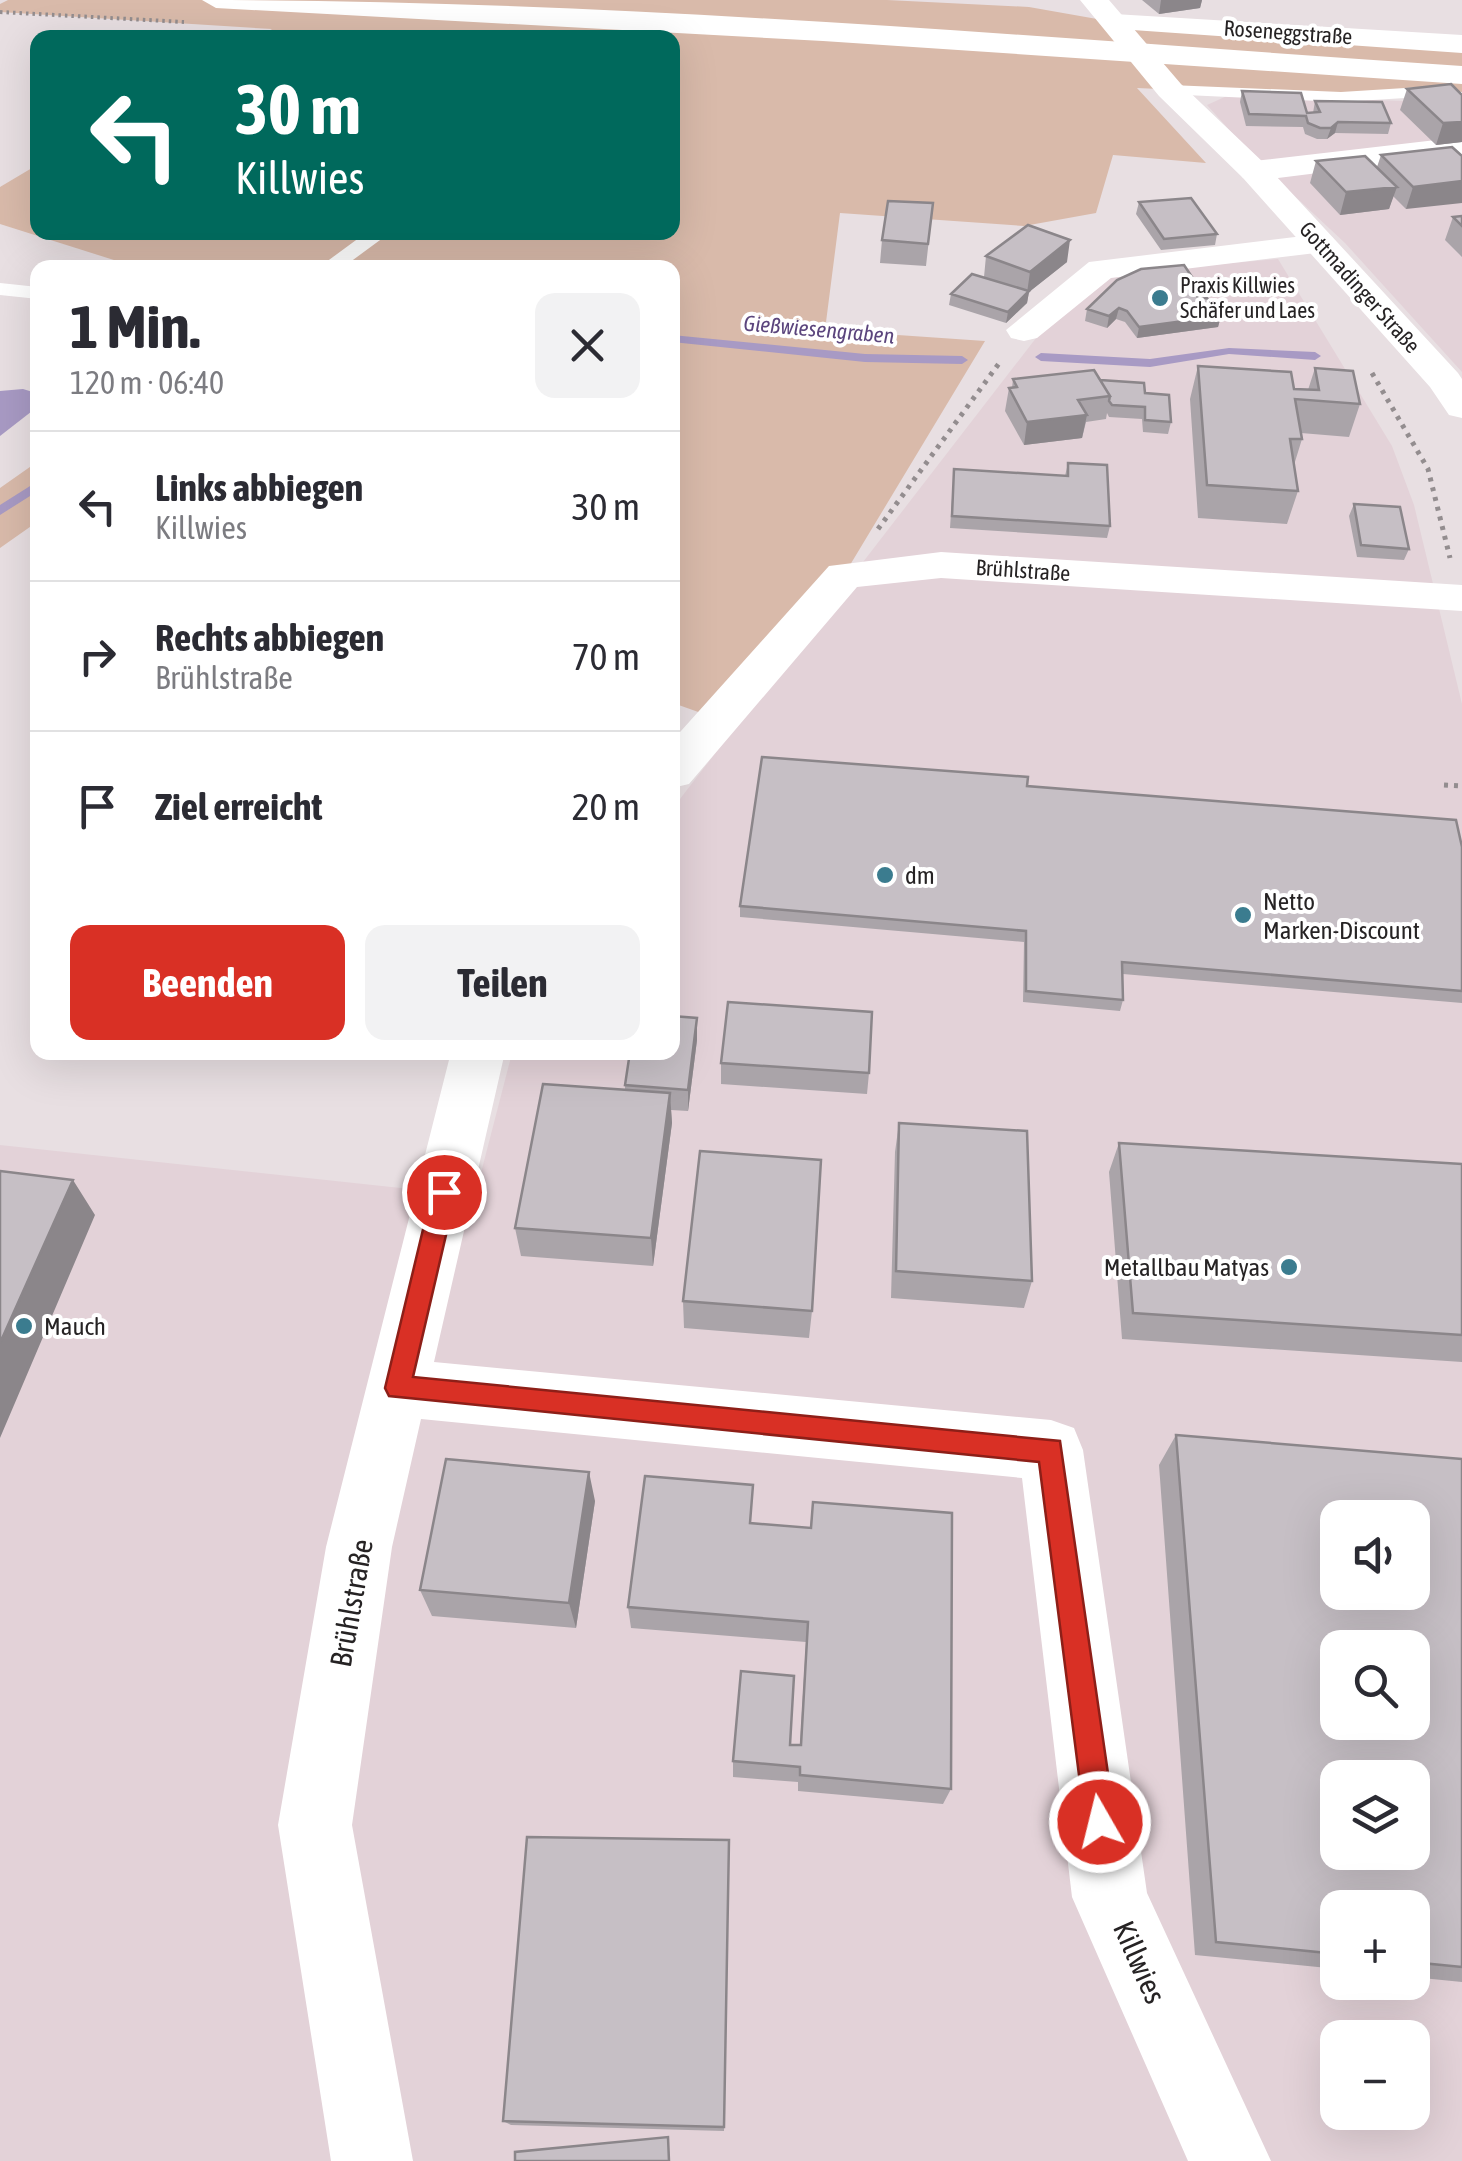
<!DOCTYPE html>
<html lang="de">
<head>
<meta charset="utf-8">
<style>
	:root { --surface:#fff; --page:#f2f2f3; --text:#2b2b33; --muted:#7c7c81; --line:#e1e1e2; --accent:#d93025 }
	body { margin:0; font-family:"Asap Condensed",sans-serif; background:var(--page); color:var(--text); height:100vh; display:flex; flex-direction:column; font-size:38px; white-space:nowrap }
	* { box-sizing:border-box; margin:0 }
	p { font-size:32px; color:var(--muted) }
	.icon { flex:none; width:55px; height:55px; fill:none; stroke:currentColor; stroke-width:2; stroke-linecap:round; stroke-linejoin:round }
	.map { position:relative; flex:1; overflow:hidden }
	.sheet { position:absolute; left:30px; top:260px; width:650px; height:800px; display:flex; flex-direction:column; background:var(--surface); border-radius:20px; box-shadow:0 10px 40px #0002 }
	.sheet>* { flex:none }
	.guide { position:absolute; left:30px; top:30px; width:650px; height:210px; border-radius:20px; box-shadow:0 10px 40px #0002; background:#00695c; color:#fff; overflow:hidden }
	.controls { position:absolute; left:1320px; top:1500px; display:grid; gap:20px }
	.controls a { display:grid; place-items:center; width:110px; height:110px; border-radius:20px; background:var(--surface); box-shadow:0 10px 40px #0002; font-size:50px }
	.pin { position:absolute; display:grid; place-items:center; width:85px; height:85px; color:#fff; margin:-42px; border:5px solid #fff; border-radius:50%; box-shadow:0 2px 10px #0007 }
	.me { position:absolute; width:110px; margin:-55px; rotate:352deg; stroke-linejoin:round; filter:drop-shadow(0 0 8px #0008) }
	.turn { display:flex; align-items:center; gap:35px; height:210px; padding:0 40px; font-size:45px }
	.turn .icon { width:130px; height:130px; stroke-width:2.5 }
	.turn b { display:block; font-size:70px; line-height:85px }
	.round { display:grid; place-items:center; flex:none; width:105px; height:105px; border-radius:20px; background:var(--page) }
	.summary { display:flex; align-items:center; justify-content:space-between; height:170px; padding:0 40px }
	h1 { font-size:60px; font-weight:700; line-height:75px }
	.primary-button { display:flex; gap:20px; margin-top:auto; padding:20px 40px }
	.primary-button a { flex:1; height:115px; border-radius:20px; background:var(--accent); color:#fff; font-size:40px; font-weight:700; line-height:115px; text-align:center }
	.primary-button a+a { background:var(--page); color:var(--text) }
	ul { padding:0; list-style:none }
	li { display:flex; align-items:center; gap:30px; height:150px; padding:0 40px; border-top:2px solid var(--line) }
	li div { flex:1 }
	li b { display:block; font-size:38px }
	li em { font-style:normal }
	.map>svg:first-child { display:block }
	.built { fill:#e3d2d8; fill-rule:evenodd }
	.green { fill:#d9baaa }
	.water { fill:#a89ac4 }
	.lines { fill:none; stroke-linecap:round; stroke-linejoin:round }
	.stream { fill:#a89ac4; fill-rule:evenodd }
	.path-far1 { stroke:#938d8f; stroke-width:4; stroke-dasharray:2.5 4; stroke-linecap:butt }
	.path { stroke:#938d8f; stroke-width:5; stroke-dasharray:4 6; stroke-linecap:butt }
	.service { fill:#fff; fill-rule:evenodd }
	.minor { fill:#fff; fill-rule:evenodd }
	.secondary { fill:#fff; fill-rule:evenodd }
	.primary { fill:#fff; fill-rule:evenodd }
	.wall { fill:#aaa4a9 }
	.shaded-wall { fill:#8b868a }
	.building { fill:#c6bfc5; stroke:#8b868a; stroke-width:2.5; fill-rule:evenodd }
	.route { fill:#d93025; stroke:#8d1f18; stroke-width:2.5 }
	.poi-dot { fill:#3b7c8f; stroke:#fff; stroke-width:4 }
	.labels { text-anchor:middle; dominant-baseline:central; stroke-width:8; stroke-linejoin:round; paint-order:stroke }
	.far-street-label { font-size:22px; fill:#262324; stroke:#fff }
	.far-poi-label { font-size:22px; fill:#262324; stroke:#fff; text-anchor:start }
	.far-water-label { font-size:22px; font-style:italic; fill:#5b457d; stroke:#fff }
	.poi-label { font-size:25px; fill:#262324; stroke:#fff; text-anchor:start }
	.near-street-label { font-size:30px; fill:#262324; stroke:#fff }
</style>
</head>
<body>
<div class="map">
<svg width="1462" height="2161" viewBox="0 0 1462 2161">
	<rect width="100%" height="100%" fill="#e8dfe2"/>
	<path class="built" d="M1229 95 1462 103V372L1345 243 1257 161 1207 105Z
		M1278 259 1392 446 1414 505 1462 704V2161H0V1145L475 1196 512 1053 672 1052 673 808 1043 329 1108 274ZM1338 1518H1412V1592H1338ZM1338 1648H1412V1722H1338ZM1338 1778H1412V1852H1338ZM1338 1908H1412V1982H1338ZM1338 2038H1412V2112H1338Z"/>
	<path class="green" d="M8 0H887L1029 7 1114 22 1462 44V97H1341L1137 88 1206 163 1113 155 1096 213 1024 226 840 213 825 330 985 341 844 575 718 719 673 703 672 268 136 267 0 224V187L37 165 38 232H672V38L260 37 272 29 0 12V4Z
		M37 462V522L0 548V488Z"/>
	<path class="water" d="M23 389 36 393V408L0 436V391Z"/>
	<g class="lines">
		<path class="stream" d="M672 335 865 354 962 356 968 360 962 364 865 362 672 342Z
			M1229 348 1315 352 1321 356 1315 360 1229 354 1150 367 1041 361 1035 357 1041 353 1150 359Z
			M38 481V491L0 515V505Z"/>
		<path class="path-far1" d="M0 12 184 22"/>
		<path class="path" d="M1372 373 1428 469 1450 558
			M878 529 1000 362
			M1444 785 1462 786"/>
		<path class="service" d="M1170 85 1341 92 1421 87 1462 92V102L1421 97 1341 102 1164 94 1161 90Z
			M367 232H391L342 268H318Z
			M0 283 38 287V299L0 295Z"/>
		<path class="minor" d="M1114 14 1462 35V53L1104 28 1100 22 1104 16Z
			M1462 137V155L1254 181 1243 178 1238 171 1243 164 1254 161Z
			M1320 234 1332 237 1337 244 1332 251 1111 278 1037 338 1024 341 1011 338 1006 330 1089 262Z
			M941 552 1462 585V611L941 578 857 587 689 784 672 788V741L829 566Z
			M451 1052H505L434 1362 1051 1420 1074 1428 1083 1450 1147 1893 1271 2161H1188L1072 1897 1022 1478 421 1419 392 1547 352 1825 413 2161H331L278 1825 326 1547Z"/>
		<path class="secondary" d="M1080 0H1109L1181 84 1265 164 1458 373 1462 379V418L1449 415 1430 387 1243 178 1159 96Z"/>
		<path class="primary" d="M202 0C622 0 1043 38 1462 66V84L823 41 216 8Z"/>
	</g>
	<path class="wall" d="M1142 0H1202L1200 8 1159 14Z
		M1407 89 1462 95V142L1436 145 1400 110Z
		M1242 91 1307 113H1313L1315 101 1391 123 1388 134 1335 133 1327 139H1317L1305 134 1303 127 1246 126 1240 102Z
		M1381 155 1462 156 1406 209 1393 196 1389 209 1340 215 1310 183 1316 161 1377 167Z
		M1139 202 1217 234 1215 245 1161 250 1136 214Z
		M933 203 926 266 880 263 882 240Z
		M1462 216V257L1445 240 1453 217Z
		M986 256 1067 262 1029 292 1027 303 1006 323 949 305 951 294 984 277Z
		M1192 277 1191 281 1198 298 1221 316 1218 327 1137 338 1125 322 1116 319 1107 328 1085 321 1087 309Z
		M1198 366 1294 389 1308 390 1315 368 1360 404 1349 437 1301 433 1302 439 1294 465 1298 491 1287 524 1198 518 1190 399Z
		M1013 379 1100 380 1145 393 1171 422 1168 434 1143 432 1142 419 1109 417 1107 413 1106 419 1086 422 1082 438 1024 445 1005 411 1009 388H1012Z
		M1068 463 1110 526 1107 538 950 528 954 469 1065 476Z
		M1354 504 1409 549 1404 560 1357 557 1349 516Z
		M1027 786 1462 847V1003L1123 974V1000L1120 1011 1023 1002 1024 942 740 917V906Z
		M697 1018V1040L688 1111 671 1110 672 1123 653 1266 521 1256 515 1228 625 1090V1085Z
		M721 1063 869 1073 867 1094 721 1084Z
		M899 1123 1032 1281 1024 1308 891 1298 895 1152Z
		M1119 1143 1462 1164V1362L1122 1339 1109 1172Z
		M683 1301 812 1311 809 1338 684 1328Z
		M1176 1435 1462 1459V1982L1412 1977V1908H1338V1969L1195 1955 1159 1465Z
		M595 1501 576 1628 432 1616 420 1590Z
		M813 1502 951 1789 943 1804 798 1791V1782L733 1777V1761L790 1745H800L806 1642 631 1628 628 1607 751 1523 810 1528Z
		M729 1840 724 2131 511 2125 503 2121Z"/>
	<path class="shaded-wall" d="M1161 0H1202L1200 8 1159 14Z
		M1338 122 1335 133 1327 139 1331 128Z
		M1462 122V142L1436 145 1443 123Z
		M1462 181V203L1406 209 1413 187Z
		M1397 187 1389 209 1340 215 1346 192Z
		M1070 240 1067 262 1029 292 1027 303 1006 323 1008 312 1027 293 1030 272Z
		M1119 308 1116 319 1107 328 1109 316Z
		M1221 316 1218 327 1137 338 1139 327Z
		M1087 415 1082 438 1024 445 1027 422Z
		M697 1018V1040L688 1111V1090Z
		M670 1093 672 1123 653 1266 651 1238Z
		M73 1180 95 1215 0 1438V1343Z
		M589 1472 595 1501 576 1628 569 1603Z"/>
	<path class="building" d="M1451 84 1462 95V122L1443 123 1407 89Z
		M1242 91 1301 93 1307 113 1320 112 1315 101 1382 102 1391 123 1338 122 1331 128H1320L1308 123 1306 116 1249 114Z
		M1452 147 1462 156V181L1413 187 1381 155Z
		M1365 156 1397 187 1346 192 1316 161Z
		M1191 198 1217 234 1164 239 1139 202Z
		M888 201 933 203 928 244 882 240Z
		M1462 216V226L1453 217Z
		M1028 225 1070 240 1030 272 986 256Z
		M1184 265 1192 277 1188 278 1200 293H1195L1199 299 1207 298 1221 316 1139 327 1127 311 1119 308 1109 316 1087 309 1117 280 1141 269Z
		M972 274 1029 291 1008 312 951 294Z
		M1198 366 1291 372 1294 389 1319 390 1315 368 1353 371 1360 404 1295 399 1302 439H1290L1298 491 1207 485Z
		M1094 370 1110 396 1078 400 1087 415 1027 422 1009 388 1017 387 1013 379Z
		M1100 380 1144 383 1145 393 1169 395 1171 422 1145 420V407L1112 405 1109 401 1110 396Z
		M1068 463 1107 465 1110 526 952 516 954 469 1068 476Z
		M1354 504 1400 507 1409 549 1361 545Z
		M762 757 1028 777 1027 786 1456 820 1462 847V991L1122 962 1123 1000 1026 991V931L740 906Z
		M728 1002 872 1012 869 1073 721 1063Z
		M672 1016 697 1018 688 1090 625 1085 630 1052H672Z
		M543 1084 670 1093 651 1238 515 1228Z
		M899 1123 1027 1131 1032 1281 896 1271Z
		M1119 1143 1462 1164V1335L1133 1313Z
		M700 1151 821 1160 812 1311 683 1301Z
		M0 1171 73 1180 0 1343Z
		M1176 1435 1462 1459V1967L1412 1962V1908H1338V1954L1216 1942ZM1338 1518H1412V1592H1338ZM1338 1648H1412V1722H1338ZM1338 1778H1412V1852H1338Z
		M446 1459 589 1472 569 1603 420 1590Z
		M645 1476 753 1485 750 1523 811 1528 813 1502 952 1513 951 1789 800 1775V1767L733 1761 741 1671 794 1676 790 1745H801L808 1622 628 1607Z
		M527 1837 729 1840 724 2127 503 2121Z
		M668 2137 669 2161H515V2152Z"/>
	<path class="route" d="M444 1182 453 1185 456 1192 413 1377 1060 1441 1115 1822 1111 1833 1100 1837 1089 1833 1085 1822 1039 1462 389 1396 385 1388 432 1192 436 1185Z"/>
	<g class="poi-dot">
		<circle cx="1160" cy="298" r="10"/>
		<circle cx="885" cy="875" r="10"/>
		<circle cx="1243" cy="915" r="10"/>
		<circle cx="1289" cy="1267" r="10"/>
		<circle cx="24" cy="1326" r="10"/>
	</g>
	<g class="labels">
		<g class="far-street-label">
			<text transform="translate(1288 32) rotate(4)">Roseneggstraße</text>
			<text transform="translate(1360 287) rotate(48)">Gottmadinger Straße</text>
			<text transform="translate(1023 570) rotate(4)">Brühlstraße</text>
		</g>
		<g class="far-poi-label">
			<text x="1180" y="285">Praxis Killwies<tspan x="1180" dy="25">Schäfer und Laes</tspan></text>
		</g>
		<g class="far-water-label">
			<text transform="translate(819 329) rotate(5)">Gießwiesengraben</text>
		</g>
		<g class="poi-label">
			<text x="905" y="875">dm</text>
			<text x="1263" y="901">Netto<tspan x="1263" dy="29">Marken-Discount</tspan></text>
			<text x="1269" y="1267" text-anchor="end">Metallbau Matyas</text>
			<text x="44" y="1326">Mauch</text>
		</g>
		<g class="near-street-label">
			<text transform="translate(351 1603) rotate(-80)">Brühlstraße</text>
			<text transform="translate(1140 1962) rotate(66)">Killwies</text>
		</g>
	</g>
</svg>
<div class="controls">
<a><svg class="icon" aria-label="sound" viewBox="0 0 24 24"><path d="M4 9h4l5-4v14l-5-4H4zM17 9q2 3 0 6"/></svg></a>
<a><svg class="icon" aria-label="search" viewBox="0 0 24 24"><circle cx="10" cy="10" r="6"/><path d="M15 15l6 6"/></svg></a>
<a><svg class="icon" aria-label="layers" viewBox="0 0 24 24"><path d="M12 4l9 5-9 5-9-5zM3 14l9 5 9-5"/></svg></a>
<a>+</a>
<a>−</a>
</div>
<div class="pin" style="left:444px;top:1192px;background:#d93025"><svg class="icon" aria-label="arrive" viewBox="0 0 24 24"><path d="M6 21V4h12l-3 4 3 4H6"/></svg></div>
<svg class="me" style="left:1100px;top:1822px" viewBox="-20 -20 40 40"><circle r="17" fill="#d93025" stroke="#fff" stroke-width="3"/><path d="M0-11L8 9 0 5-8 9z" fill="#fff"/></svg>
<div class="guide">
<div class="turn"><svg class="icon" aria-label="left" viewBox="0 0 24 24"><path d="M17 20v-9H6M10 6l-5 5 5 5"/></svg><div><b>30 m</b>Killwies</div></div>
</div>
<section class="sheet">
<div class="summary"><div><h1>1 Min.</h1><p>120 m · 06:40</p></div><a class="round"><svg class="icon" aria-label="close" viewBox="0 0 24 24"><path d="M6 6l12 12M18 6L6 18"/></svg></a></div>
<ul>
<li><svg class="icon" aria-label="left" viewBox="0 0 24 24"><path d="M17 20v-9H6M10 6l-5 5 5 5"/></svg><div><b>Links abbiegen</b><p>Killwies</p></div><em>30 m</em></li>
<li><svg class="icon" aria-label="right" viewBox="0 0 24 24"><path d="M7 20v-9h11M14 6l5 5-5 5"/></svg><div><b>Rechts abbiegen</b><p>Brühlstraße</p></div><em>70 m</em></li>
<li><svg class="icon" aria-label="arrive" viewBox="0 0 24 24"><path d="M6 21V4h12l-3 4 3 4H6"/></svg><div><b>Ziel erreicht</b></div><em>20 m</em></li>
</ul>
<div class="primary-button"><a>Beenden</a><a>Teilen</a></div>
</section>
</div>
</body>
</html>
